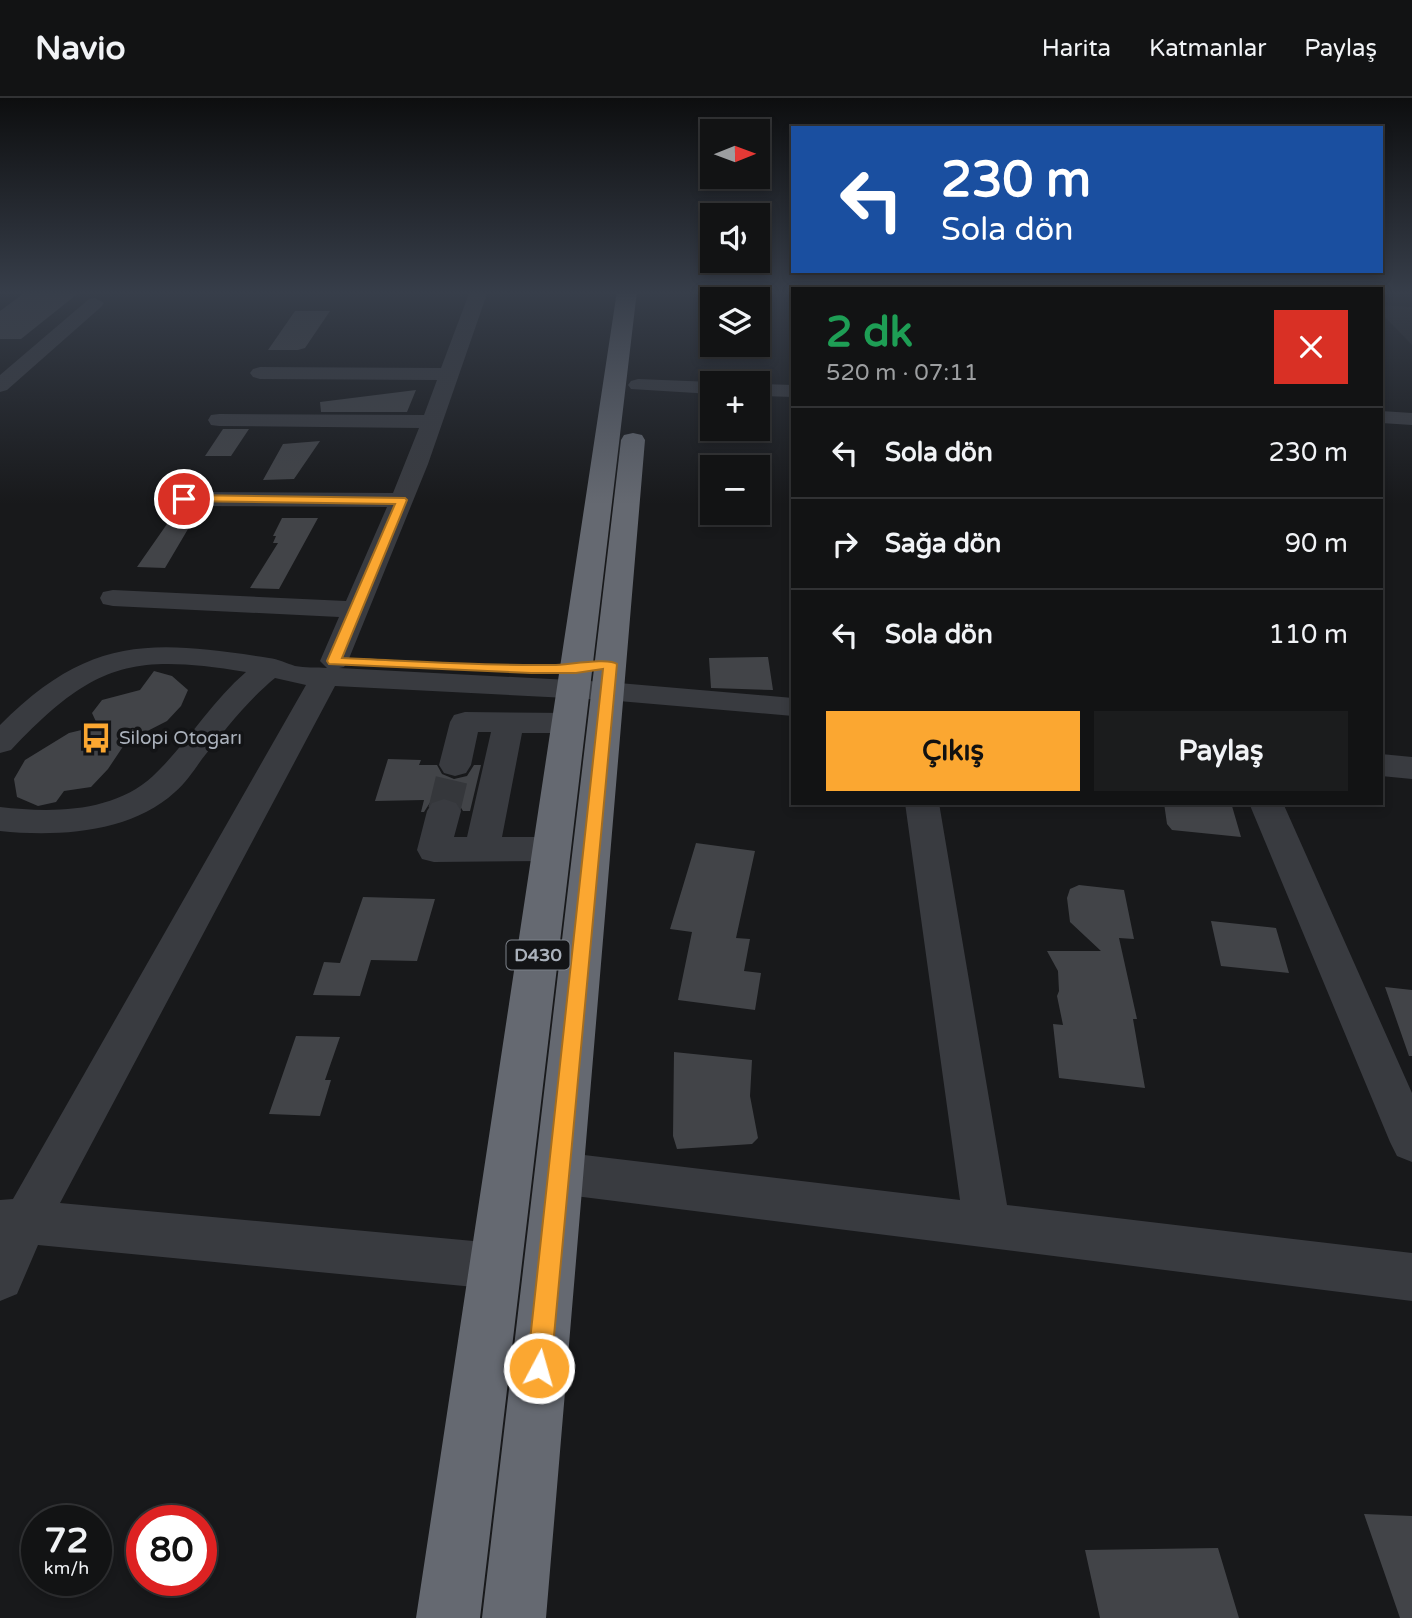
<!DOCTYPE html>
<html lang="tr">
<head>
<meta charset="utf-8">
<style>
	:root { --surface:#121314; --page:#1b1c1d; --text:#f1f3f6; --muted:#9c9ea0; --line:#313234; --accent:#fba731 }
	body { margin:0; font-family:"Varela Round",sans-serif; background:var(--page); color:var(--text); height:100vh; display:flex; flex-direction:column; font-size:26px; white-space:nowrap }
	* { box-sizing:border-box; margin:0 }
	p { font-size:23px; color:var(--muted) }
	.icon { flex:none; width:38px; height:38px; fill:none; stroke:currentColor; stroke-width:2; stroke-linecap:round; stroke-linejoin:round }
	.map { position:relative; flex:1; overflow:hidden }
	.details { position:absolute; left:791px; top:189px; width:592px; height:518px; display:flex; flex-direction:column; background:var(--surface); border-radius:0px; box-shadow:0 4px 10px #0003,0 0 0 2px var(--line) }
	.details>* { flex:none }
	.banner { position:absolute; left:791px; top:28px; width:592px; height:147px; border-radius:0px; box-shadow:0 4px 10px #0003,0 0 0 2px var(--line); background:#1a4fa0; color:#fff; overflow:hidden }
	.needle { width:46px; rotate:89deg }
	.buttons { position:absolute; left:700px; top:21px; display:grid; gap:14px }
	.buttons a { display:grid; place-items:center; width:70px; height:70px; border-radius:0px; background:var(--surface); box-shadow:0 4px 10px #0003,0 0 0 2px var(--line); font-size:35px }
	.speed { position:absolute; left:21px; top:1407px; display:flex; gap:14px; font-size:35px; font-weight:700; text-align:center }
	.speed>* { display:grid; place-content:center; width:91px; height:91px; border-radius:50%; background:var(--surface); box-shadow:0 4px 10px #0003,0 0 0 2px var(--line); line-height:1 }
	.speed small { font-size:18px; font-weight:400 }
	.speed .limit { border:10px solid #d22; background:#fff; color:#111 }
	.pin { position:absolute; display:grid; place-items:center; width:60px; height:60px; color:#fff; margin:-30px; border:4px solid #fff; border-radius:50%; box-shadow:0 2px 7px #0007 }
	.me { position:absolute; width:77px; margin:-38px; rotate:6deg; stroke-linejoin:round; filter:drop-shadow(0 0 5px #0008) }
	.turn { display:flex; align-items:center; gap:24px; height:147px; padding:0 35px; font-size:32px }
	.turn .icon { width:91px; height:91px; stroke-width:2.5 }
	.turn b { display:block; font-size:49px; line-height:60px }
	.round { display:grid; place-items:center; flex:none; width:74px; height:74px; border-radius:0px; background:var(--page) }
	.overview { display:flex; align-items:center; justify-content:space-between; height:119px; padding:0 35px }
	h1 { font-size:42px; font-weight:700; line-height:52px; color:#1e9e55 }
	.cta { display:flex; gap:14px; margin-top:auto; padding:14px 35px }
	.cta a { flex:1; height:80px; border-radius:0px; background:var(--accent); color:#111; font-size:28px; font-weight:700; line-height:80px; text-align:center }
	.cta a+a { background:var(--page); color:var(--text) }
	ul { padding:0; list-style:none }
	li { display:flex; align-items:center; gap:21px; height:91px; padding:0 35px; border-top:2px solid var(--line) }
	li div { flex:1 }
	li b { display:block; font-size:26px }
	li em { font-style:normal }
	header { display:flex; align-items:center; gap:42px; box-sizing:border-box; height:98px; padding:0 35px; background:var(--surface); border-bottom:2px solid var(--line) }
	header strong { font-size:33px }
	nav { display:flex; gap:38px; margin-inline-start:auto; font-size:24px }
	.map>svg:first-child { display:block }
	.built { fill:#242528 }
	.building { fill:#424448 }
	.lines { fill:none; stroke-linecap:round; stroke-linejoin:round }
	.minor-tunnel { stroke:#35373b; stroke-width:32; stroke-dasharray:32 16; stroke-linecap:butt }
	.minor { fill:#393b40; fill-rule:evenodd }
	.highway { fill:#656971; fill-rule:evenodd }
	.route { fill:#fba731; stroke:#a36d20; stroke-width:2 }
	.labels { text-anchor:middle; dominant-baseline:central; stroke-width:7; stroke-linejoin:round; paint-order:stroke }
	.shield { fill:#131416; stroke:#7d828a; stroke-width:2 }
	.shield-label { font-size:18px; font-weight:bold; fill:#aab1bb }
	.poi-label { font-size:19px; fill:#aab1bb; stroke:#131416; text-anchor:start }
</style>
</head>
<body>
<header>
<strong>Navio</strong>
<nav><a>Harita</a><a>Katmanlar</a><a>Paylaş</a></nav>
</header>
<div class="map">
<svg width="1412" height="1520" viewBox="0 0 1412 1520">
	<rect width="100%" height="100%" fill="#18191b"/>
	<path class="built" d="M1381 207 1412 209V247L1381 215Z"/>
	<path class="building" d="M27 193H81L21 241H0V213Z
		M295 213H330L305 250 298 252H268Z
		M416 292 407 314H321L320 304Z
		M223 331H249L231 358H205Z
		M320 343 294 381 263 382 283 346Z
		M282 420H318L279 491 250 490 278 445H273L276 438H273Z
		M167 426H191L165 470 137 469Z
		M768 559 773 592 711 590 709 560Z
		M154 573 172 578 188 592 181 608 167 623 126 644 108 671 91 689 64 693 56 704 38 708 17 699 14 681 25 662 69 635 98 628 92 615 102 602 140 592Z
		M388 661 421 662 419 667H437L442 676 454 681 467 678 474 667H481L470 713H463L457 703 445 699 431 703 424 714H421L424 702 375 703Z
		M1164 705 1232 708 1241 739 1172 732 1167 726Z
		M696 745 755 753 736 840 750 841 744 873 761 875 755 912 678 902 692 834 670 831Z
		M1079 787 1124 792 1134 841 1119 840 1137 921H1133L1145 990 1059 980 1053 926 1063 927 1057 898 1059 893 1058 873 1047 853H1101L1070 824 1067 800 1070 791Z
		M363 799 435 801 417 863 371 862 360 898 313 897 324 864 340 865Z
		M1211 823 1276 830 1289 875 1221 868Z
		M1385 889 1412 892V958H1409Z
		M296 938 340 939 325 982H331L320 1018 269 1016Z
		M674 954 752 962 750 998 758 1040 752 1046 677 1051 673 1038Z
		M1364 1416 1412 1418V1520H1400Z
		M1218 1450 1239 1520H1100L1085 1452Z"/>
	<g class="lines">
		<path class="minor-tunnel" d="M444 713 455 667"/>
		<path class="minor" d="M470 193H488L428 366 348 563 344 569 339 570 607 584 793 600V618L607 602 335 588 60 1105 495 1145 512 1152 519 1168 512 1184 495 1191 38 1147 17 1196 0 1203V1102L13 1101 306 587 275 580C247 603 225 632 202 661 194 672 186 685 175 694 131 735 57 739 0 733V709C51 715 113 715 153 678 187 646 210 605 246 574 130 555 93 566 11 652L0 655V627C90 537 151 542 269 560 278 561 286 565 295 568 305 570 316 569 327 570L320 563 339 519 113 508 103 506 100 500 103 494 113 492 346 503 387 409 184 408 176 406 172 401 176 396 184 394 393 395 419 330 219 328 211 327 208 322 211 317 219 316 424 317 437 282 260 281 253 279 250 275 253 271 260 269 441 270Z
			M95 200 104 205 101 209 7 292 0 294V277L89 201Z
			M638 281 712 284 718 285H712V296L631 291 628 287 631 283Z
			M758 286 793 287V299L758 298Z
			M1381 313 1412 315V327L1381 325Z
			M465 614 569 615 580 618 584 625 580 632 569 635H522L502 739H552L564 742 569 751 564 760 552 763 434 764 422 761 417 752 427 713 432 705 444 701 456 705 461 713 454 739H467L491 634H478L471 667 466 675 455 678 444 675 439 667 450 624 454 617Z
			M1381 656 1412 659V681L1381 678Z
			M905 705H939L1007 1107 1412 1155V1203L559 1096 543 1090 537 1075 543 1060 559 1054 960 1102Z
			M1249 705H1283L1412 995V1064L1397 1058 1390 1044Z"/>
		<path class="highway" d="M617 193H637L480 1520H416Z
			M633 335 642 337 645 342 546 1520H482L621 342 624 337Z"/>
	</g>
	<linearGradient id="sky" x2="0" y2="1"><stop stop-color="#0d0e0f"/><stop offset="0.48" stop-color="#373e4a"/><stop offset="1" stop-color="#373e4a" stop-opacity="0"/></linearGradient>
	<rect width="1412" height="406" fill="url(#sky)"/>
	<path class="route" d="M184 397 405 400 407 402 342 560C412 563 483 568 553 567 567 567 609 559 617 566L551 1270 547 1278 539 1282 531 1278 527 1270 603 571 576 575H531L329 566 327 563 395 406 181 403 179 401Z"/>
	<defs>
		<g id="bus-bare" transform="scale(2.415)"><path d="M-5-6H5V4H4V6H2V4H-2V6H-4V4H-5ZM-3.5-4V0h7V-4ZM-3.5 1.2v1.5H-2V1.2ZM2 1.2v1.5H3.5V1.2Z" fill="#fba731" stroke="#131416" stroke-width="2.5" paint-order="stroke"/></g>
	</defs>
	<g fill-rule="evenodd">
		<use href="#bus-bare" x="96" y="640"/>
	</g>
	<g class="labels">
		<rect class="shield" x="506.5" y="842.5" width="63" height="29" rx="5"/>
		<g class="shield-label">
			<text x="538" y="857">D430</text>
		</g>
		<g class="poi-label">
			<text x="119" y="640">Silopi Otogarı</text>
		</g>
	</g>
</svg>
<div class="buttons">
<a><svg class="needle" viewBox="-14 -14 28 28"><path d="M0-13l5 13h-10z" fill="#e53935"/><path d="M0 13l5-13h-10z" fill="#9c9ea0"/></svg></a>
<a><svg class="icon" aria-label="sound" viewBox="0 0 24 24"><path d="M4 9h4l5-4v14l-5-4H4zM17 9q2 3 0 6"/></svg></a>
<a><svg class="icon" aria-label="layers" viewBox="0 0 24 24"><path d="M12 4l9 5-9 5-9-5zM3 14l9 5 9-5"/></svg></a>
<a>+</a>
<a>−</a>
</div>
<div class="speed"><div>72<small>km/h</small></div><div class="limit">80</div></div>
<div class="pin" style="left:184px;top:401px;background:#d93025"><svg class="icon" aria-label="arrive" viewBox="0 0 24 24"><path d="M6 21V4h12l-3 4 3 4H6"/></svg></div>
<svg class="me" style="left:539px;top:1270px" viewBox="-20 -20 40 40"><circle r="17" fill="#fba731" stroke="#fff" stroke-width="3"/><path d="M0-11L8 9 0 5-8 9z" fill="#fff"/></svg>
<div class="banner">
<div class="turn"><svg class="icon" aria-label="left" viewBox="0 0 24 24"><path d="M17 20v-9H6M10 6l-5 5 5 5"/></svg><div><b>230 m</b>Sola dön</div></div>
</div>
<section class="details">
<div class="overview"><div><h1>2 dk</h1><p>520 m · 07:11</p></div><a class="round" style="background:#d93025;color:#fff"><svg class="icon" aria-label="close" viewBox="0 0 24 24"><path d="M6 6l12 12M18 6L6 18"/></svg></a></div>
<ul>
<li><svg class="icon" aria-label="left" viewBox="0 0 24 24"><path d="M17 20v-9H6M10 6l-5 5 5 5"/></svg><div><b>Sola dön</b></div><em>230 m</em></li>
<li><svg class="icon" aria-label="right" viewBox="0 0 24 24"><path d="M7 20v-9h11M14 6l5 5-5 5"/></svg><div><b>Sağa dön</b></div><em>90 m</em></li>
<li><svg class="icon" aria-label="left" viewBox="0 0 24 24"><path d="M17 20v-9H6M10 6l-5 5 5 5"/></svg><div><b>Sola dön</b></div><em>110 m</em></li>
</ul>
<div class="cta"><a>Çıkış</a><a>Paylaş</a></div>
</section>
</div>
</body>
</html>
